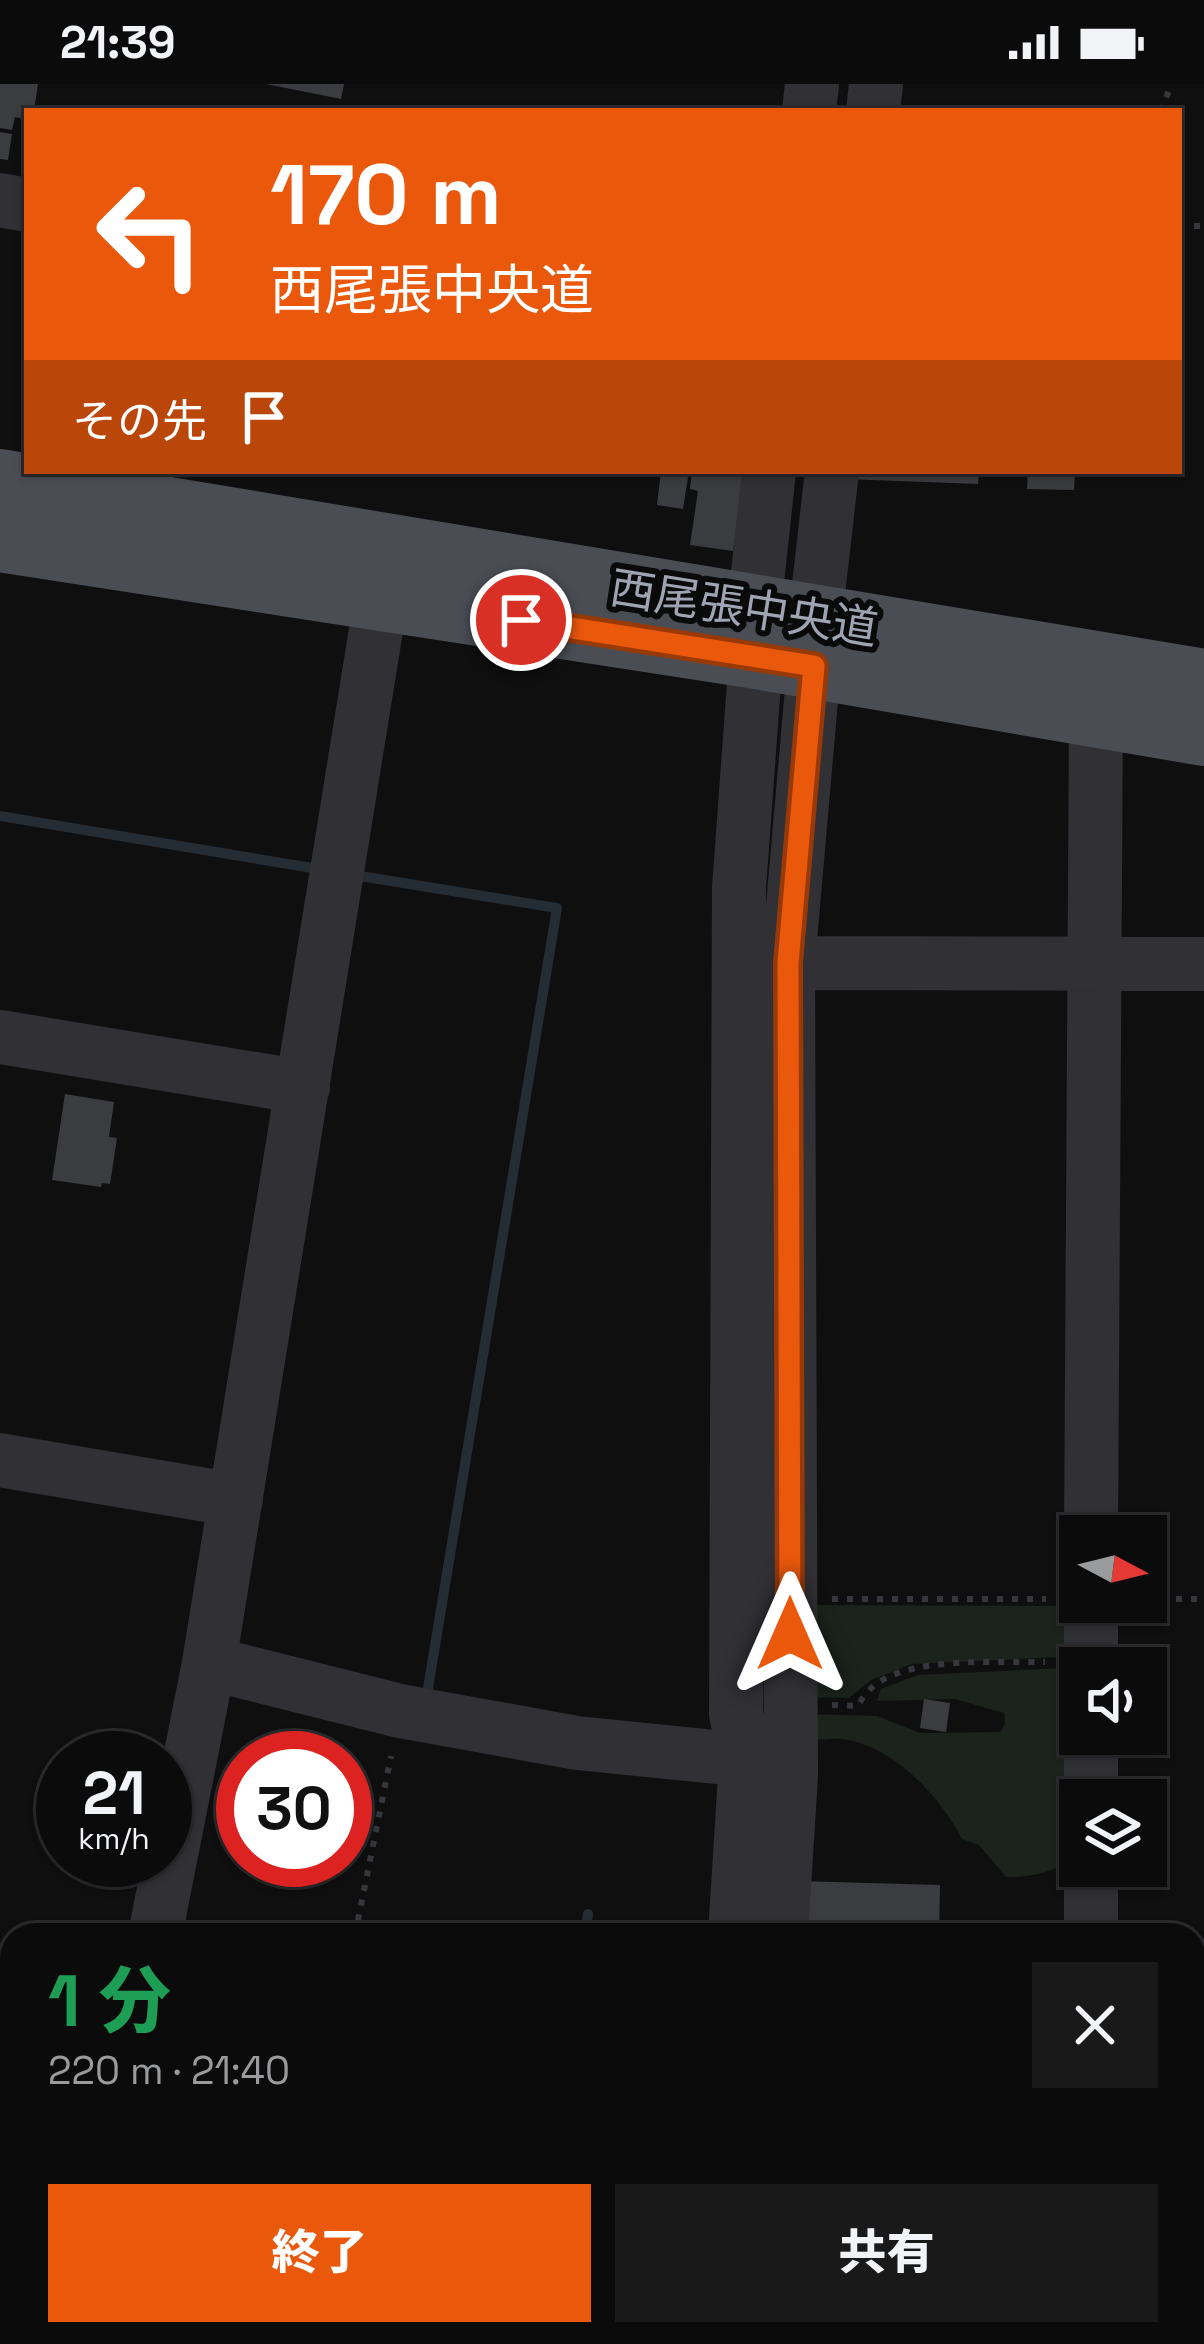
<!DOCTYPE html>
<html lang="ja">
<head>
<meta charset="utf-8">
<style>
	:root { --surface:#0b0b0c; --page:#19191a; --text:#f1f3f6; --muted:#9a9b9d; --line:#2b2b2d; --accent:#ea580c }
	body { margin:0; font-family:"Space Grotesk","Noto Sans JP",sans-serif; background:var(--page); color:var(--text); height:100vh; display:flex; flex-direction:column; font-size:45px; white-space:nowrap }
	* { box-sizing:border-box; margin:0 }
	p { font-size:39px; color:var(--muted) }
	.icon { flex:none; width:66px; height:66px; fill:none; stroke:currentColor; stroke-width:2; stroke-linecap:round; stroke-linejoin:round }
	.map { position:relative; flex:1; overflow:hidden }
	.side { position:absolute; left:0px; top:1839px; width:1206px; height:423px; display:flex; flex-direction:column; background:var(--surface); border-radius:36px 36px 0 0; box-shadow:0 3px 9px #0004,0 0 0 3px var(--line) }
	.side>* { flex:none }
	.banner { position:absolute; left:24px; top:24px; width:1158px; height:366px; border-radius:0px; box-shadow:0 3px 9px #0004,0 0 0 3px var(--line); background:#ea580c; color:#fff; overflow:hidden }
	.needle { width:78px; rotate:97deg }
	.controls { position:absolute; left:1059px; top:1431px; display:grid; gap:24px }
	.controls a { display:grid; place-items:center; width:108px; height:108px; border-radius:0px; background:var(--surface); box-shadow:0 3px 9px #0004,0 0 0 3px var(--line); font-size:60px }
	.speed { position:absolute; left:36px; top:1647px; display:flex; gap:24px; font-size:60px; font-weight:700; text-align:center }
	.speed>* { display:grid; place-content:center; width:156px; height:156px; border-radius:50%; background:var(--surface); box-shadow:0 3px 9px #0004,0 0 0 3px var(--line); line-height:1 }
	.speed small { font-size:30px; font-weight:400 }
	.speed .limit { border:18px solid #d22; background:#fff; color:#111 }
	.pin { position:absolute; display:grid; place-items:center; width:102px; height:102px; color:#fff; margin:-51px; border:6px solid #fff; border-radius:50%; box-shadow:0 3px 12px #0007 }
	.me { position:absolute; width:132px; margin:-66px; rotate:0deg; stroke-linejoin:round; filter:drop-shadow(0 0 9px #0008) }
	.turn { display:flex; align-items:center; gap:42px; height:252px; padding:0 48px; font-size:54px }
	.turn .icon { width:156px; height:156px; stroke-width:2.5 }
	.turn b { display:block; font-size:84px; line-height:102px }
	.then { display:flex; align-items:center; height:114px; padding:0 48px; background:#0003; gap:24px; font-size:45px }
	.round { display:grid; place-items:center; flex:none; width:126px; height:126px; border-radius:0px; background:var(--page) }
	.head { display:flex; align-items:center; justify-content:space-between; height:204px; padding:0 48px }
	h1 { font-size:72px; font-weight:800; line-height:90px; color:#1e9e55 }
	.button { display:flex; gap:24px; margin-top:auto; padding:24px 48px }
	.button a { flex:1; height:138px; border-radius:0px; background:var(--accent); color:#fff; font-size:48px; font-weight:800; line-height:138px; text-align:center }
	.button a+a { background:var(--page); color:var(--text) }
	.status { display:flex; justify-content:space-between; align-items:center; height:84px; padding:0 60px; background:var(--surface); direction:ltr }
	.status svg { height:33px; fill:currentColor }
	.map>svg:first-child { display:block }
	.green { fill:#1b231c }
	.lines { fill:none; stroke-linecap:round; stroke-linejoin:round }
	.stream { stroke:#252d34; stroke-width:10 }
	.building { fill:#3b3c40 }
	.path { stroke:#36373d; stroke-width:6; stroke-dasharray:6 9; stroke-linecap:butt }
	.minor { stroke:#303035; stroke-width:54 }
	.major { stroke:#4b4d55; stroke-width:66 }
	.route-casing { stroke:#983908; stroke-width:30 }
	.route { stroke:#ea580c; stroke-width:21 }
	.labels { text-anchor:middle; dominant-baseline:central; stroke-width:12; stroke-linejoin:round; paint-order:stroke }
	.street-label { font-size:45px; fill:#9fa4b2; stroke:#0a0a0b }
</style>
</head>
<body>
<div class="status"><b>21:39</b><svg viewBox="0 0 49 12"><path d="M0 12V9h3v3zM5 12V6h3v6zM10 12V3h3v9zM15 12V0h3v12zM26 1h20v11H26zM47 4h2v5h-2z"/></svg></div>
<div class="map">
<svg width="1204" height="2260" viewBox="0 0 1204 2260">
	<rect width="100%" height="100%" fill="#0f0f10"/>
	<path class="green" d="M804 1521 1082 1522V1572L912 1580 871 1596 849 1614 803 1613Z
		M1083 1583 1080 1584V1772C1056 1786 1035 1794 1006 1793L979 1761 962 1755C941 1714 897 1666 849 1656 837 1653 822 1656 810 1656L806 1630 877 1632 920 1649 1001 1648 1005 1639 1004 1629 955 1615 877 1617 881 1605 918 1591Z"/>
	<g class="lines">
		<path class="stream" d="M0 732 318 785
			M354 791 557 824 428 1604
			M585 1851 588 1830
			M481 2260 486 2250"/>
	</g>
	<path class="building" d="M0 0H38L34 27H27V36L15 33 12 46 0 44Z
		M266 0H344L341 15Z
		M0 48 12 50 8 76 0 75Z
		M661 387H689L683 425 657 421Z
		M692 387H754L743 397 733 467 690 461 698 407 690 405Z
		M847 387H979L978 400 846 395Z
		M1028 387H1075L1074 406 1027 405Z
		M65 1010 114 1018 109 1053 117 1054 110 1100 102 1099 101 1103 52 1096Z
		M924 1615 950 1619 946 1648 920 1644Z
		M798 1797 940 1801 939 1851H797Z"/>
	<g class="lines">
		<path class="path" d="M1160 27 1172 0
			M1179 142H1204
			M832 1515H1046
			M1146 1515H1204
			M832 1621 857 1622C862 1615 869 1605 876 1600 916 1572 997 1579 1045 1578
			M355 1851 391 1672
			M289 2250 355 2260
			M237 2260 239 2250
			M1091 2260V2250"/>
		<path class="minor" d="M809 27 812 0
			M873 27 876 0
			M0 116 27 121
			M815 536 832 387
			M788 879 1204 880
			M0 953 303 1003
			M0 1376 236 1416
			M1091 1452 1096 631
			M209 1579 400 1627 577 1659 746 1676
			M1091 1584V1518
			M1091 1650V1716
			M1091 1782V1851
			M155 1851 209 1579 381 515
			M735 1851 746 1676 736 1630 739 804 756 572 754 526 769 387
			M781 1851 791 1692 788 879 814 582
			M1194 1952H1204
			M0 2205 12 2207
			M768 2250 771 2260
			M809 2250 811 2260
			M72 2260 74 2250"/>
		<path class="major" d="M0 398 1204 598
			M0 455 756 572 1204 649"/>
	</g>
	<g class="lines">
		<g class="route-casing">
			<path id="route" d="M521 536 814 582 788 879 790 1550"/>
		</g>
		<use href="#route" class="route"/>
	</g>
	<g class="labels">
		<g class="street-label">
			<text transform="translate(744 524) rotate(9)">西尾張中央道</text>
		</g>
	</g>
</svg>
<div class="controls">
<a><svg class="needle" viewBox="-14 -14 28 28"><path d="M0-13l5 13h-10z" fill="#e53935"/><path d="M0 13l5-13h-10z" fill="#9a9b9d"/></svg></a>
<a><svg class="icon" aria-label="sound" viewBox="0 0 24 24"><path d="M4 9h4l5-4v14l-5-4H4zM17 9q2 3 0 6"/></svg></a>
<a><svg class="icon" aria-label="layers" viewBox="0 0 24 24"><path d="M12 4l9 5-9 5-9-5zM3 14l9 5 9-5"/></svg></a>
</div>
<div class="speed"><div>21<small>km/h</small></div><div class="limit">30</div></div>
<div class="pin" style="left:521px;top:536px;background:#d93025"><svg class="icon" aria-label="arrive" viewBox="0 0 24 24"><path d="M6 21V4h12l-3 4 3 4H6"/></svg></div>
<svg class="me" style="left:790px;top:1550px" viewBox="-20 -20 40 40"><path d="M0-17L14 15 0 8-14 15z" fill="#ea580c" stroke="#fff" stroke-width="4"/></svg>
<div class="banner">
<div class="turn"><svg class="icon" aria-label="left" viewBox="0 0 24 24"><path d="M17 20v-9H6M10 6l-5 5 5 5"/></svg><div><b>170 m</b>西尾張中央道</div></div>
<div class="then">その先<svg class="icon" aria-label="arrive" viewBox="0 0 24 24"><path d="M6 21V4h12l-3 4 3 4H6"/></svg></div>
</div>
<section class="side">
<div class="head"><div><h1>1 分</h1><p>220 m · 21:40</p></div><a class="round"><svg class="icon" aria-label="close" viewBox="0 0 24 24"><path d="M6 6l12 12M18 6L6 18"/></svg></a></div>
<div class="button"><a>終了</a><a>共有</a></div>
</section>
</div>
</body>
</html>
